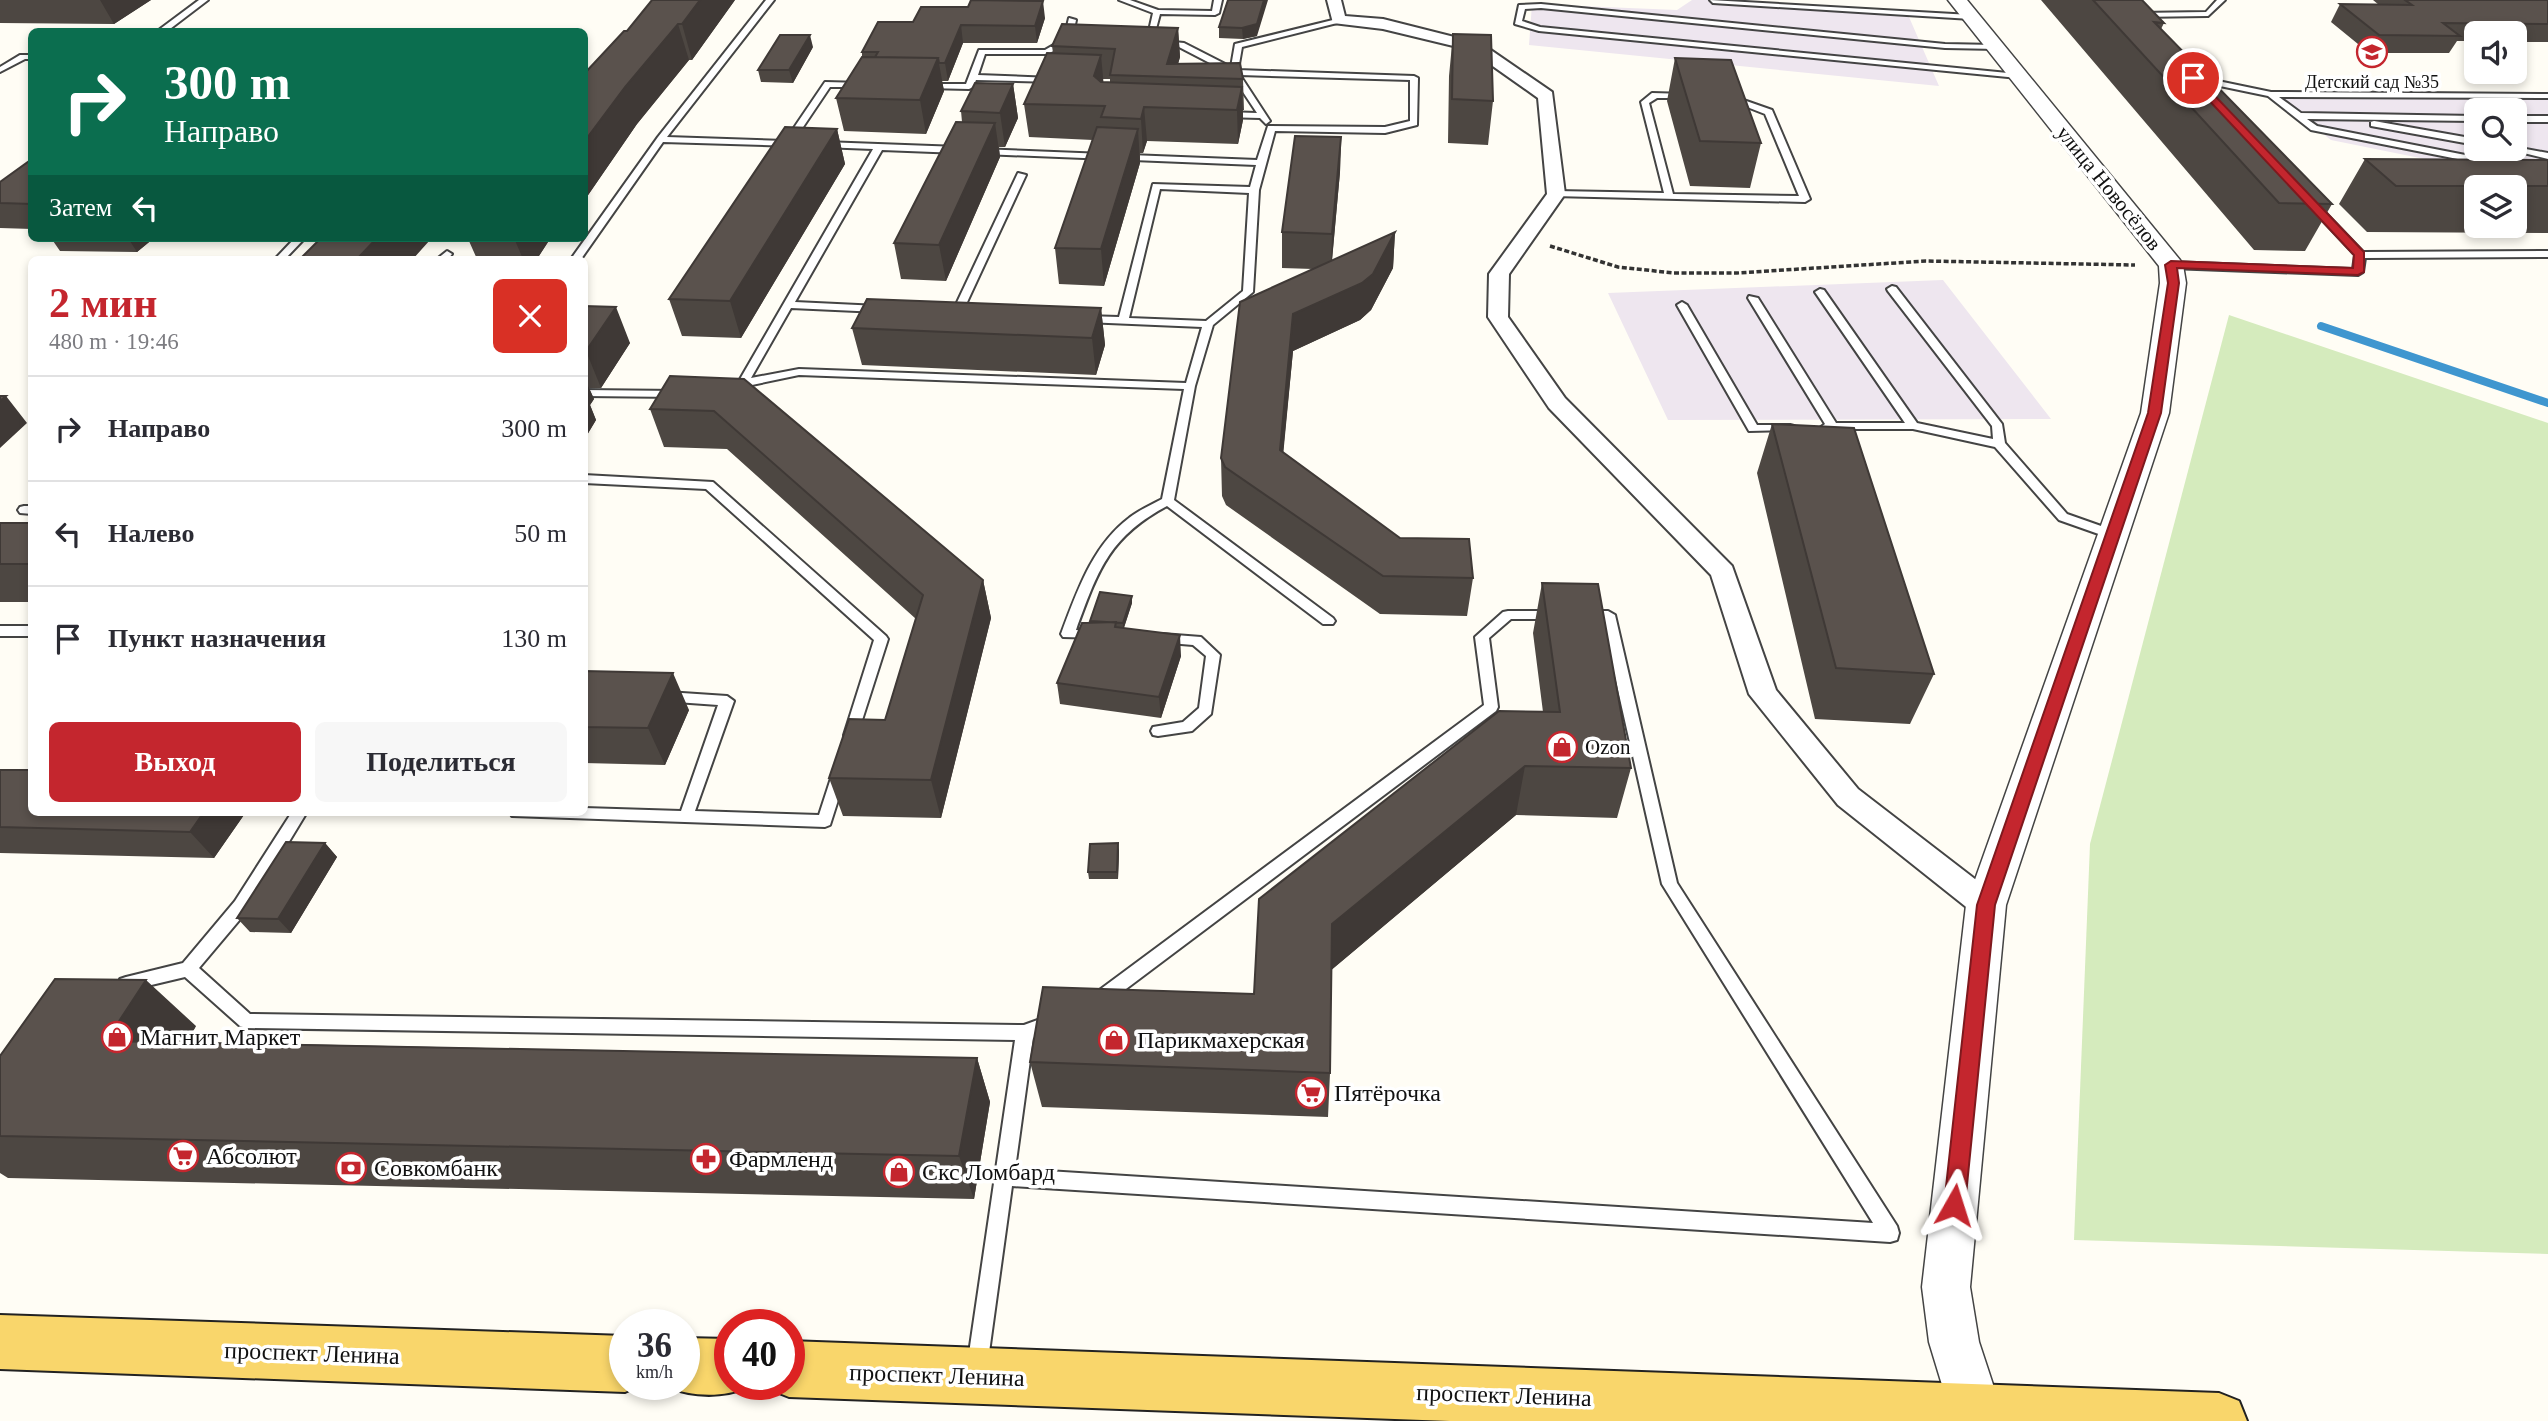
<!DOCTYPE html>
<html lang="ru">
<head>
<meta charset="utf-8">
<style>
	:root { --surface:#fff; --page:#f7f7f7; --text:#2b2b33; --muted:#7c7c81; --line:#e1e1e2; --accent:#c4262e }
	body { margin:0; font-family:Georgia,serif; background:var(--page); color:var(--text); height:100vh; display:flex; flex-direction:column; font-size:26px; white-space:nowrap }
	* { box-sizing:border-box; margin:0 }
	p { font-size:23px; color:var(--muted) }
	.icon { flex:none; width:38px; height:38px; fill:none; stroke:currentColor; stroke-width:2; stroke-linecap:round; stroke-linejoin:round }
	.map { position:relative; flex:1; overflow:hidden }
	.side { position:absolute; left:28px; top:256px; width:560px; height:560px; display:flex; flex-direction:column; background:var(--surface); border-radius:10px; box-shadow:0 4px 10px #0003 }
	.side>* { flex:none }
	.banner { position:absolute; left:28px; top:28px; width:560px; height:214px; border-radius:10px; box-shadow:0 4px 10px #0003; background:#0b6e4f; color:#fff; overflow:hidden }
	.controls { position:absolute; left:2464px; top:21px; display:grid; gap:14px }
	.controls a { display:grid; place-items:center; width:63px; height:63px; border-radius:10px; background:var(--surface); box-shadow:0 4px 10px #0003; font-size:35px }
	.speed { position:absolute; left:609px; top:1309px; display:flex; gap:14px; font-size:35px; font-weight:700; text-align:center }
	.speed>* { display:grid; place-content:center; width:91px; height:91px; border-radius:50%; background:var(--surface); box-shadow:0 4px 10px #0003; line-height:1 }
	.speed small { font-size:18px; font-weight:400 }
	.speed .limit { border:10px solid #d22; background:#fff; color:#111 }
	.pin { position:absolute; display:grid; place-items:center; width:60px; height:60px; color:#fff; margin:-30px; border:4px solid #fff; border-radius:50%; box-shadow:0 2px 7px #0007 }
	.me { position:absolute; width:77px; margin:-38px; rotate:6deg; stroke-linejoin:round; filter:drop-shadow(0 0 5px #0008) }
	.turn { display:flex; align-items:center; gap:24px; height:147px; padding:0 21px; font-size:32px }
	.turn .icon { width:91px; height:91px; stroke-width:2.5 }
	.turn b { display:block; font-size:49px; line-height:60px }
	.then { display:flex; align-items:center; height:66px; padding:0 21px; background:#0003; gap:14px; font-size:26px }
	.round { display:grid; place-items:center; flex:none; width:74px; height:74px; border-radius:10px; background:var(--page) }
	.head { display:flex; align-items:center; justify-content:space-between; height:119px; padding:0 21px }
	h1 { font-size:42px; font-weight:700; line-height:52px; color:var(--accent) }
	.action { display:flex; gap:14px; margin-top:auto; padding:14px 21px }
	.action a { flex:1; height:80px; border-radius:10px; background:var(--accent); color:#fff; font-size:28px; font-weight:700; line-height:80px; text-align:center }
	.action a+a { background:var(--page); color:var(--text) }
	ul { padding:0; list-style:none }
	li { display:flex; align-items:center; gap:21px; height:105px; padding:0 21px; border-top:2px solid var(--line) }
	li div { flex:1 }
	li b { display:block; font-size:26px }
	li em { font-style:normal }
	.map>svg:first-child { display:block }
	.industrial { fill:#eee6ef; fill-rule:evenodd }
	.green { fill:#d5ebbd }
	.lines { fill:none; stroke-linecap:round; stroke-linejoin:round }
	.stream { stroke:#3f96cf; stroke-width:8 }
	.service-casing { stroke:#444; stroke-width:4 }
	.minor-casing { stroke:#444; stroke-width:4 }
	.tertiary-casing { stroke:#444; stroke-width:3 }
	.primary-casing { stroke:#222; stroke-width:4 }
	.path { stroke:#333; stroke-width:3.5; stroke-dasharray:5 2.5; stroke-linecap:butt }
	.service { fill:#fff; fill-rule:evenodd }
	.minor { fill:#fff; fill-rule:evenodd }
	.tertiary { fill:#fff; fill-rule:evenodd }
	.primary { fill:#f9d66b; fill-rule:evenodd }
	.wall { fill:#4d4742; fill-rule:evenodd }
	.shaded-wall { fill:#3f3936 }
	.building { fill:#5a524d; stroke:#3f3936; stroke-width:2 }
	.route { fill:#c4262e; stroke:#7f191e; stroke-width:2 }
	.labels { text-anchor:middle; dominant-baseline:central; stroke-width:7; stroke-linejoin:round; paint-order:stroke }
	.far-poi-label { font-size:18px; fill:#111; stroke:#fff }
	.street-label { font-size:21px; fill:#111; stroke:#fff }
	.poi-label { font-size:21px; fill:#111; stroke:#fff; text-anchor:start }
	.near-poi-label { font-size:24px; fill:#111; stroke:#fff; text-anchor:start }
	.near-street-label { font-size:24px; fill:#111; stroke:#fff }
</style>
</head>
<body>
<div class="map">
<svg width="2548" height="1421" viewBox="0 0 2548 1421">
	<rect width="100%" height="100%" fill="#fffdf5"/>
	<path class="industrial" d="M1692 0H1729L1909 17 1939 86 1529 45 1532 4 1677 10Z
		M2277 98 2548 99V184L2331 140ZM2476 110H2515V149H2476Z
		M1943 280 2051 419 1668 420 1608 293Z"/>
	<path class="green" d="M2229 315 2548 423V1254L2074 1240 2090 844Z"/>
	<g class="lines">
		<path class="stream" d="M2321 326 2548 403"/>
		<g class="service-casing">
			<path id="service" d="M199 0H208L166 32H156Z
				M766 0H774L667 137 785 141 825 82 864 83H867V87H830L793 142V146L663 142 581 259H571L658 137Z
				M1119 0H1130L1158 10 1212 11 1214 0H1222L1219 13 1215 15 1160 14 1153 40 1184 43 1231 67 1235 44 1341 18V22L1242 47 1238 70 1414 76 1418 78 1417 125 1385 133 1275 131 1259 190 1253 292 1213 325 1195 386 1174 500 1333 618 1335 621 1333 624H1323L1167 506C1109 537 1098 570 1076 630L1101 632 1103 635 1101 638 1063 637 1061 634C1077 592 1092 546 1129 518 1139 510 1151 505 1162 499L1184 389 799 375 728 390 723 387 739 381 873 149 821 147 820 145 824 142 959 147 963 150 959 153 882 150 795 302 879 306 884 309 879 312 791 308 751 378 799 369 1186 383 1202 327 1085 322 1080 319 1085 316 1119 317 1153 184 1250 187 1256 165 983 154 979 151 980 149 1257 160 1268 126 1385 127 1410 121V80L1240 75 1270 121 1266 124 1260 118 1222 117 1221 115 1225 112 1257 113 1231 74 1179 47 1146 44 1153 13ZM1160 189 1249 193 1243 291 1206 321 1129 318Z
				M1710 0 1971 15 1975 17 1971 19 1713 3Z
				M2217 0H2225L2208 16 2138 17 2134 15 2138 13 2206 12Z
				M1541 4 1945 44 1995 45 1999 47 1998 49 1945 48 1541 8 1525 9 1522 21 1540 27 2018 74 2022 76 2018 78 1539 31 1515 24 1519 5Z
				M1069 18 1076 20 1071 43 1047 54H985L978 75 1052 78 1056 80 1055 82 976 80 973 87 969 89 926 88 922 86 926 84H966L979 50H1045L1064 39Z
				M20 55H32V59H25L0 72V67Z
				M2194 76 2271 92 2548 94V98L2279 97 2301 113 2476 116V121L2307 119 2317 126 2496 161 2497 163 2493 166 2311 130 2268 96 2191 80 2190 78Z
				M1652 93 1687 94 1691 96 1687 98H1657L1649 103 1673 194 1799 196 1765 114 1729 100 1728 98 1732 96 1772 110 1810 199 1805 202 1553 196 1551 194 1556 191 1664 193 1641 102Z
				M2515 116H2548V122H2515Z
				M2374 121 2476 139V145L2371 126V122Z
				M2515 147 2548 153V159L2507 149Z
				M1018 173 1026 175 962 313 957 316 953 315 952 313Z
				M2313 202 2316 203 2363 252 2548 251V257L2365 258 2363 272 2358 275 2171 268 2166 265 2171 262 2353 269 2355 255 2310 207 2308 205Z
				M295 238 304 239 285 259H275Z
				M447 251 452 254 448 259H437Z
				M1892 286 1896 287 2002 424 2005 443 2067 514 2118 532 2120 535 2118 538H2110L2059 520 1995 447 1913 429H1823L1821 427 1825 424 1748 298 1749 296 1758 298 1836 423H1905L1815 292 1820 289 1824 290 1917 423 1993 439 1992 426 1888 291 1887 289Z
				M1682 302 1687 305 1757 425H1790L1794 426V430L1749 431 1677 305Z
				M584 390 678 391 684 394 678 397 584 396Z
				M584 475 713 482 886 636 888 639 856 739H846L844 735 874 640 706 489 584 483Z
				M24 506H32V514L20 513 18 510 20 507Z
				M1508 611H1553L1560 615 1553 619H1511L1489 638 1498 707 1496 711 1106 1004 1100 1006 1094 1004 1092 999 1094 994 1484 705 1475 637 1503 612Z
				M1587 611H1608L1615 615 1677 883 1897 1226 1899 1233 1897 1240 1890 1242 1012 1186 987 1367 984 1374 977 1377 970 1374 967 1367 1015 1040 246 1028 240 1026 185 977 126 991 120 989 118 984 120 979 126 977 183 963 235 901 292 812H307L247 911 199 968 250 1014 1024 1025 1054 1014 1060 1016 1062 1021 1060 1026 1033 1038 1015 1169 1873 1223 1662 884 1602 619 1582 618 1580 615Z
				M0 626H32V636H0Z
				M1162 634 1201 637 1220 655 1211 714 1192 731 1158 736 1153 735 1151 731 1153 727 1183 722 1199 708 1206 656 1193 645 1157 642 1155 639Z
				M667 692 727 696 734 701 695 811 819 815 832 775 834 771H844L846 775 830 825 825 827 512 816 510 812H584V808L681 811 718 705 662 701 660 697 662 693Z"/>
		</g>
		<g class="minor-casing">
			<path id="minor" d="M1327 0H1341L1345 16 1383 19 1482 44 1552 92 1565 194 1509 274 1508 317 1565 398 1732 566 1776 690 1858 789 1997 896 2002 905 1997 914 1986 918 1975 914 1838 805 1749 694 1711 575 1549 408 1488 317 1489 274 1547 194 1538 98 1470 50 1383 29 1333 23Z"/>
		</g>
		<g class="tertiary-casing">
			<path id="tertiary" d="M1948 0H1967L2180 260 2183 265 2186 283 2169 413 2006 905 1970 1287 1979 1342 2005 1421H1953L1929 1342 1922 1287 1966 905 2141 413 2160 283 2159 266Z"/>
		</g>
		<g class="primary-casing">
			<path id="primary" d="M0 1315 625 1336V1384H643L625 1392 0 1369Z
				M684 1338 730 1339V1384H750V1387C722 1398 692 1397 664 1386L684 1384Z
				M789 1341 2219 1393 2239 1401 2247 1421H1450L789 1397 769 1389 768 1384H789Z"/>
		</g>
		<path class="path" d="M1550 246 1618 267 1674 273H1737L1926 261 2135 265"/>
		<use href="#service" class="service"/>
		<use href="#minor" class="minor"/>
		<use href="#tertiary" class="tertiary"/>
		<use href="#primary" class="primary"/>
	</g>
	<path class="wall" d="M0 0H151L114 24 0 23Z
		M735 0 692 60H689L637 124 584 201V74L627 31Z
		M1228 0 1257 36 1243 39 1219 38V27Z
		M2041 0H2142L2164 23 2161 29 2332 204 2305 251 2254 250Z
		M2373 0H2548V42H2515V33H2476V41H2457L2449 53H2369L2331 22 2340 4 2379 5Z
		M1045 18 1037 43H963L948 81H942L944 91 926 134 844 131 836 98 862 57V52L913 22Z
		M1178 28 1180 57 1178 64 1243 79 1244 110H1243V120L1238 144 1147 141 1143 153H1140V163L1104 286 1059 284 1055 248 1093 140 1029 137 1024 104 1053 53 1052 46ZM1103 79H1110V83L1103 82Z
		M1453 34 1493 101 1488 145 1448 143 1449 76Z
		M813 47 793 83 761 82 758 70Z
		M1675 58 1761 143 1750 188 1690 186 1667 101Z
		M1013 84 1018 118 1005 147H999L1000 157 946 281 901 279 894 243 962 122 961 111Z
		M837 129 845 164 741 338 682 336 669 299Z
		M1341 137 1340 172 1332 261 1395 232 1393 268 1371 310 1360 320 1293 351 1283 452 1400 538 1473 578 1467 616 1380 614 1226 505 1222 496 1221 458 1313 269 1282 268V232Z
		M32 159V229L0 228V182Z
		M2365 159 2548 160V233L2367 232 2339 204ZM2476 187H2515V226H2476Z
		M51 238H154L137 252 60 251Z
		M321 238H557L554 242H548L537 259H477L469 241Z
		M584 306 630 343 601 388H589L594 399 590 405 596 420 584 440Z
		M1101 308 1105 345 1096 375 862 365 852 328Z
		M670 376 983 580 991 618 941 818 843 816 829 778 885 720 916 619 727 449 664 447 650 409Z
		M1772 424 1934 674 1910 724 1815 719 1757 473Z
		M0 523H32V602H0Z
		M1542 583 1631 768 1617 818 1516 815 1331 970 1330 1073 1328 1117 1042 1107 1030 1062 1254 994 1543 712 1533 633Z
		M1132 596V603L1124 628 1181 656 1161 718 1060 704 1057 683 1090 623V621Z
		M584 671 689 710 665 765 584 763Z
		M0 770 32 812H246L214 858 0 853Z
		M325 843 337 857 291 933 250 932 237 918Z
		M1119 850 1118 879H1089L1088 872Z
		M196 1026 187 1042 977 1058 990 1102 974 1199 8 1178 0 1173V1136Z"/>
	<path class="shaded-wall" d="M100 0H151L114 24Z
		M700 0H735L692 60 682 24Z
		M1264 0H1268L1257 36 1243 39 1242 28Z
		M1043 1 1045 18 1037 43 1035 26Z
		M678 24 689 60 637 124 584 201V142L625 87Z
		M961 25 963 43 948 81 945 63Z
		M1178 28 1180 57 1174 77 1167 64Z
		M810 35 813 47 793 83 789 70Z
		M1101 55 1104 88 1094 76Z
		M938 58 944 91 926 134 920 100Z
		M1013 84 1018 118 1005 147 1000 113Z
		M1242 87 1243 120 1238 144 1237 110Z
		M1144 107 1147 141 1143 153 1141 119Z
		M995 123 1000 157 946 281 939 245Z
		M837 129 845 164 741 338 730 301Z
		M1138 129 1140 163 1104 286 1101 249Z
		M1341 137 1340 172 1331 270 1332 234Z
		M1395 232 1393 268 1371 310 1360 320 1293 351 1280 488V450L1293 314Z
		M128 238H154L137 252Z
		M377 238H429L430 240 413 259H357Z
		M514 238H547L548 242 537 259H523Z
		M616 307 630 343 601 388 586 351Z
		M1101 308 1105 345 1096 375 1092 338Z
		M584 377 594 399 590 405 596 420 584 440Z
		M6 396 27 423 0 448V401Z
		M983 580 991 618 941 818 931 780Z
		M1132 596V603L1123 630V623Z
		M1180 635 1181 656 1161 718 1159 697Z
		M673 673 689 710 665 765 648 728Z
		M1525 766 1516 815 1329 972 1332 924Z
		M204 812H246L214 858 190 832Z
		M325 843 337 857 291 933 278 919Z
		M1118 843 1119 850 1118 879 1117 872Z
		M146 980 196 1026 160 1086 106 1041Z
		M977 1058 990 1102 974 1199 959 1156Z"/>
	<path class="building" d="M652 0H700L682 24H678L625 87 584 142V74L624 31H627Z
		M971 0 1043 1 1035 26 961 25 945 63H939L938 58 875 57 878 52H862L878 22H913L921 7H968Z
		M1228 0H1264L1257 24 1242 28 1219 27Z
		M2093 0H2142L2164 23 2154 22 2332 204 2279 203Z
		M2405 0H2548V24L2443 23 2460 36 2379 35 2340 4 2412 5Z
		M1062 24 1178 28 1167 64 1240 63 1243 79 1110 75 1115 49 1052 46Z
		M1453 34 1491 35 1493 101 1452 99Z
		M780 35H810L789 70H758Z
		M1047 53 1101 55 1094 76 1101 82 1242 87 1237 110 1144 107 1141 119 1101 117 1105 106 1024 104Z
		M862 57 938 58 920 100 836 98Z
		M1675 58 1731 60 1761 143 1700 141Z
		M975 83 1013 84 1000 113 961 111Z
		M956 122 995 123 939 245 894 243Z
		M785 127 837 129 730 301 669 299Z
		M1097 127 1138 129 1101 249 1055 248Z
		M1295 136 1341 137 1332 234 1282 232Z
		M32 159V204L0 203V182Z
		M2365 159 2548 160V186H2396Z
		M1395 232 1373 274 1362 283 1293 314 1280 450 1400 538 1469 539 1473 578 1383 576 1225 467 1221 458 1240 302Z
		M321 238H377L357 259H300Z
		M867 299 1101 308 1092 338 852 328Z
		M584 306 616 307 586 351H584Z
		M670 376 744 379 983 580 931 780 829 778 849 719 885 720 923 595 714 411 650 409Z
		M0 396H6L0 401Z
		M1772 424 1854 428 1934 674 1836 668Z
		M0 523H32V564H0Z
		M1542 583 1598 584 1631 768 1525 766 1332 924 1330 1073 1030 1062 1043 987 1254 994 1259 899 1499 711 1560 712Z
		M1100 592 1132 596 1123 623 1090 621Z
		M1116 622 1115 627 1180 635 1159 697 1057 683 1082 623Z
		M584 671 673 673 648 728 584 727Z
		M0 770H32V812H204L190 832 0 827Z
		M286 842 325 843 278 919 237 918Z
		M1118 843 1117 872H1088L1090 844Z
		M55 979 146 980 106 1041 977 1058 959 1156 0 1136V1056Z"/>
	<path class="route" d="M2189 76H2196L2364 252V272L2358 275 2177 268 2179 283 2161 413 1995 905 1965 1205 1962 1212 1954 1215 1947 1212 1944 1205 1977 905 2148 413 2168 283 2165 265 2171 261 2353 268 2354 255 2189 79Z"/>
	<defs>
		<g id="school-ring" transform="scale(1.575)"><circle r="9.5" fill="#fff" stroke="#c4262e" stroke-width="1.5"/><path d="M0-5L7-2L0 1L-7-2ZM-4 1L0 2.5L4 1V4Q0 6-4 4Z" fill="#c4262e"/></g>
		<g id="shop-ring" transform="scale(1.575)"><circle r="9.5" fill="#fff" stroke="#c4262e" stroke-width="1.5"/><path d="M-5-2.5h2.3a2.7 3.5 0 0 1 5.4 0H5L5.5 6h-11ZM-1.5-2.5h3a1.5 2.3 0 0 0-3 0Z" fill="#c4262e"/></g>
		<g id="supermarket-ring" transform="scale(1.575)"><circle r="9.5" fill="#fff" stroke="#c4262e" stroke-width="1.5"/><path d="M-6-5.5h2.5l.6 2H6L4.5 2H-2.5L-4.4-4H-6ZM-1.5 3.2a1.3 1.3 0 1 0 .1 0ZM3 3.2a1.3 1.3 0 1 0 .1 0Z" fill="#c4262e"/></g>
		<g id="pharmacy-ring" transform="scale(1.575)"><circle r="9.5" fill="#fff" stroke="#c4262e" stroke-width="1.5"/><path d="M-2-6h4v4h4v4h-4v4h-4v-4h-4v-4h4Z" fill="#c4262e"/></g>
		<g id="bank-ring" transform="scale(1.575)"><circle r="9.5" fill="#fff" stroke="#c4262e" stroke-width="1.5"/><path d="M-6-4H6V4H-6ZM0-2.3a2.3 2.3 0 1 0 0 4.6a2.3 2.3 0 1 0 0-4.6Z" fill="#c4262e"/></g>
	</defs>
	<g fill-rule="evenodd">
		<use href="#school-ring" x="2372" y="52"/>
		<use href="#shop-ring" x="1562" y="747"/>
		<use href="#shop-ring" x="117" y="1037"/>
		<use href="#shop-ring" x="1114" y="1040"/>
		<use href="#supermarket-ring" x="1311" y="1093"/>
		<use href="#supermarket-ring" x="183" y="1156"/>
		<use href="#pharmacy-ring" x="706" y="1159"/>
		<use href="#bank-ring" x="351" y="1168"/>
		<use href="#shop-ring" x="899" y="1172"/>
	</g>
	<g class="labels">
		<g class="far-poi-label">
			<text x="2372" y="82">Детский сад №35</text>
		</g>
		<g class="street-label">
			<text transform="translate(2109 188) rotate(51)">улица Новосёлов</text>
		</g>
		<g class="poi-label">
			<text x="1585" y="747">Ozon</text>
		</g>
		<g class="near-poi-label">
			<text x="140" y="1037">Магнит Маркет</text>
			<text x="1137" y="1040">Парикмахерская</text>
			<text x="1334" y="1093">Пятёрочка</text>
			<text x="206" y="1156">Абсолют</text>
			<text x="729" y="1159">Фармленд</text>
			<text x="374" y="1168">Совкомбанк</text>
			<text x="922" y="1172">Скс Ломбард</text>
		</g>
		<g class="near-street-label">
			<text transform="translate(312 1353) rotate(2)">проспект Ленина</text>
			<text transform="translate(937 1375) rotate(2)">проспект Ленина</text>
			<text transform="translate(1504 1395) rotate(2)">проспект Ленина</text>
		</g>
	</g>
</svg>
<div class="controls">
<a><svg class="icon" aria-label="sound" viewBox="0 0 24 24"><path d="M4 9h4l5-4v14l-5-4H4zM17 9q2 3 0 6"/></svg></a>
<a><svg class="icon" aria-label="search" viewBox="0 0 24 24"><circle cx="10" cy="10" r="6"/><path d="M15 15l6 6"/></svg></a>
<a><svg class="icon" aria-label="layers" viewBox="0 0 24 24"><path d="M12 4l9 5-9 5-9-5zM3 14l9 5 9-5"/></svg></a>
</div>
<div class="speed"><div>36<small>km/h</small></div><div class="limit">40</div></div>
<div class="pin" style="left:2193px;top:78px;background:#d93025"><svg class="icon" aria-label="arrive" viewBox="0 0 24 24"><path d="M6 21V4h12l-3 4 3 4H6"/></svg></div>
<svg class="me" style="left:1954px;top:1205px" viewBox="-20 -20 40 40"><path d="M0-17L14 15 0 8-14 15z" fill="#c4262e" stroke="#fff" stroke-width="4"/></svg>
<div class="banner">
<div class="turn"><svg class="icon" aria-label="right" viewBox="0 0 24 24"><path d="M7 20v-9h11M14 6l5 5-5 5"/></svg><div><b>300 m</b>Направо</div></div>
<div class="then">Затем<svg class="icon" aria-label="left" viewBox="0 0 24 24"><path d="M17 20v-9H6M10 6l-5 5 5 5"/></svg></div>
</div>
<section class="side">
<div class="head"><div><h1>2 мин</h1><p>480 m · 19:46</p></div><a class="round" style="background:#d93025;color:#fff"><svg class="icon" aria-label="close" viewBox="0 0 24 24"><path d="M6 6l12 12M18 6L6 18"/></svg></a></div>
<ul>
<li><svg class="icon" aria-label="right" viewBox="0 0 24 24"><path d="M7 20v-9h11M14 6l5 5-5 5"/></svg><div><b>Направо</b></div><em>300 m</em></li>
<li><svg class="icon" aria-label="left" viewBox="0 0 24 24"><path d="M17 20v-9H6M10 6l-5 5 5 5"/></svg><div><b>Налево</b></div><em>50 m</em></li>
<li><svg class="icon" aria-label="arrive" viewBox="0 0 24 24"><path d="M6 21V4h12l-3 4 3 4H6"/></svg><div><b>Пункт назначения</b></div><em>130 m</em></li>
</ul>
<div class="action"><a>Выход</a><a>Поделиться</a></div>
</section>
</div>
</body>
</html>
